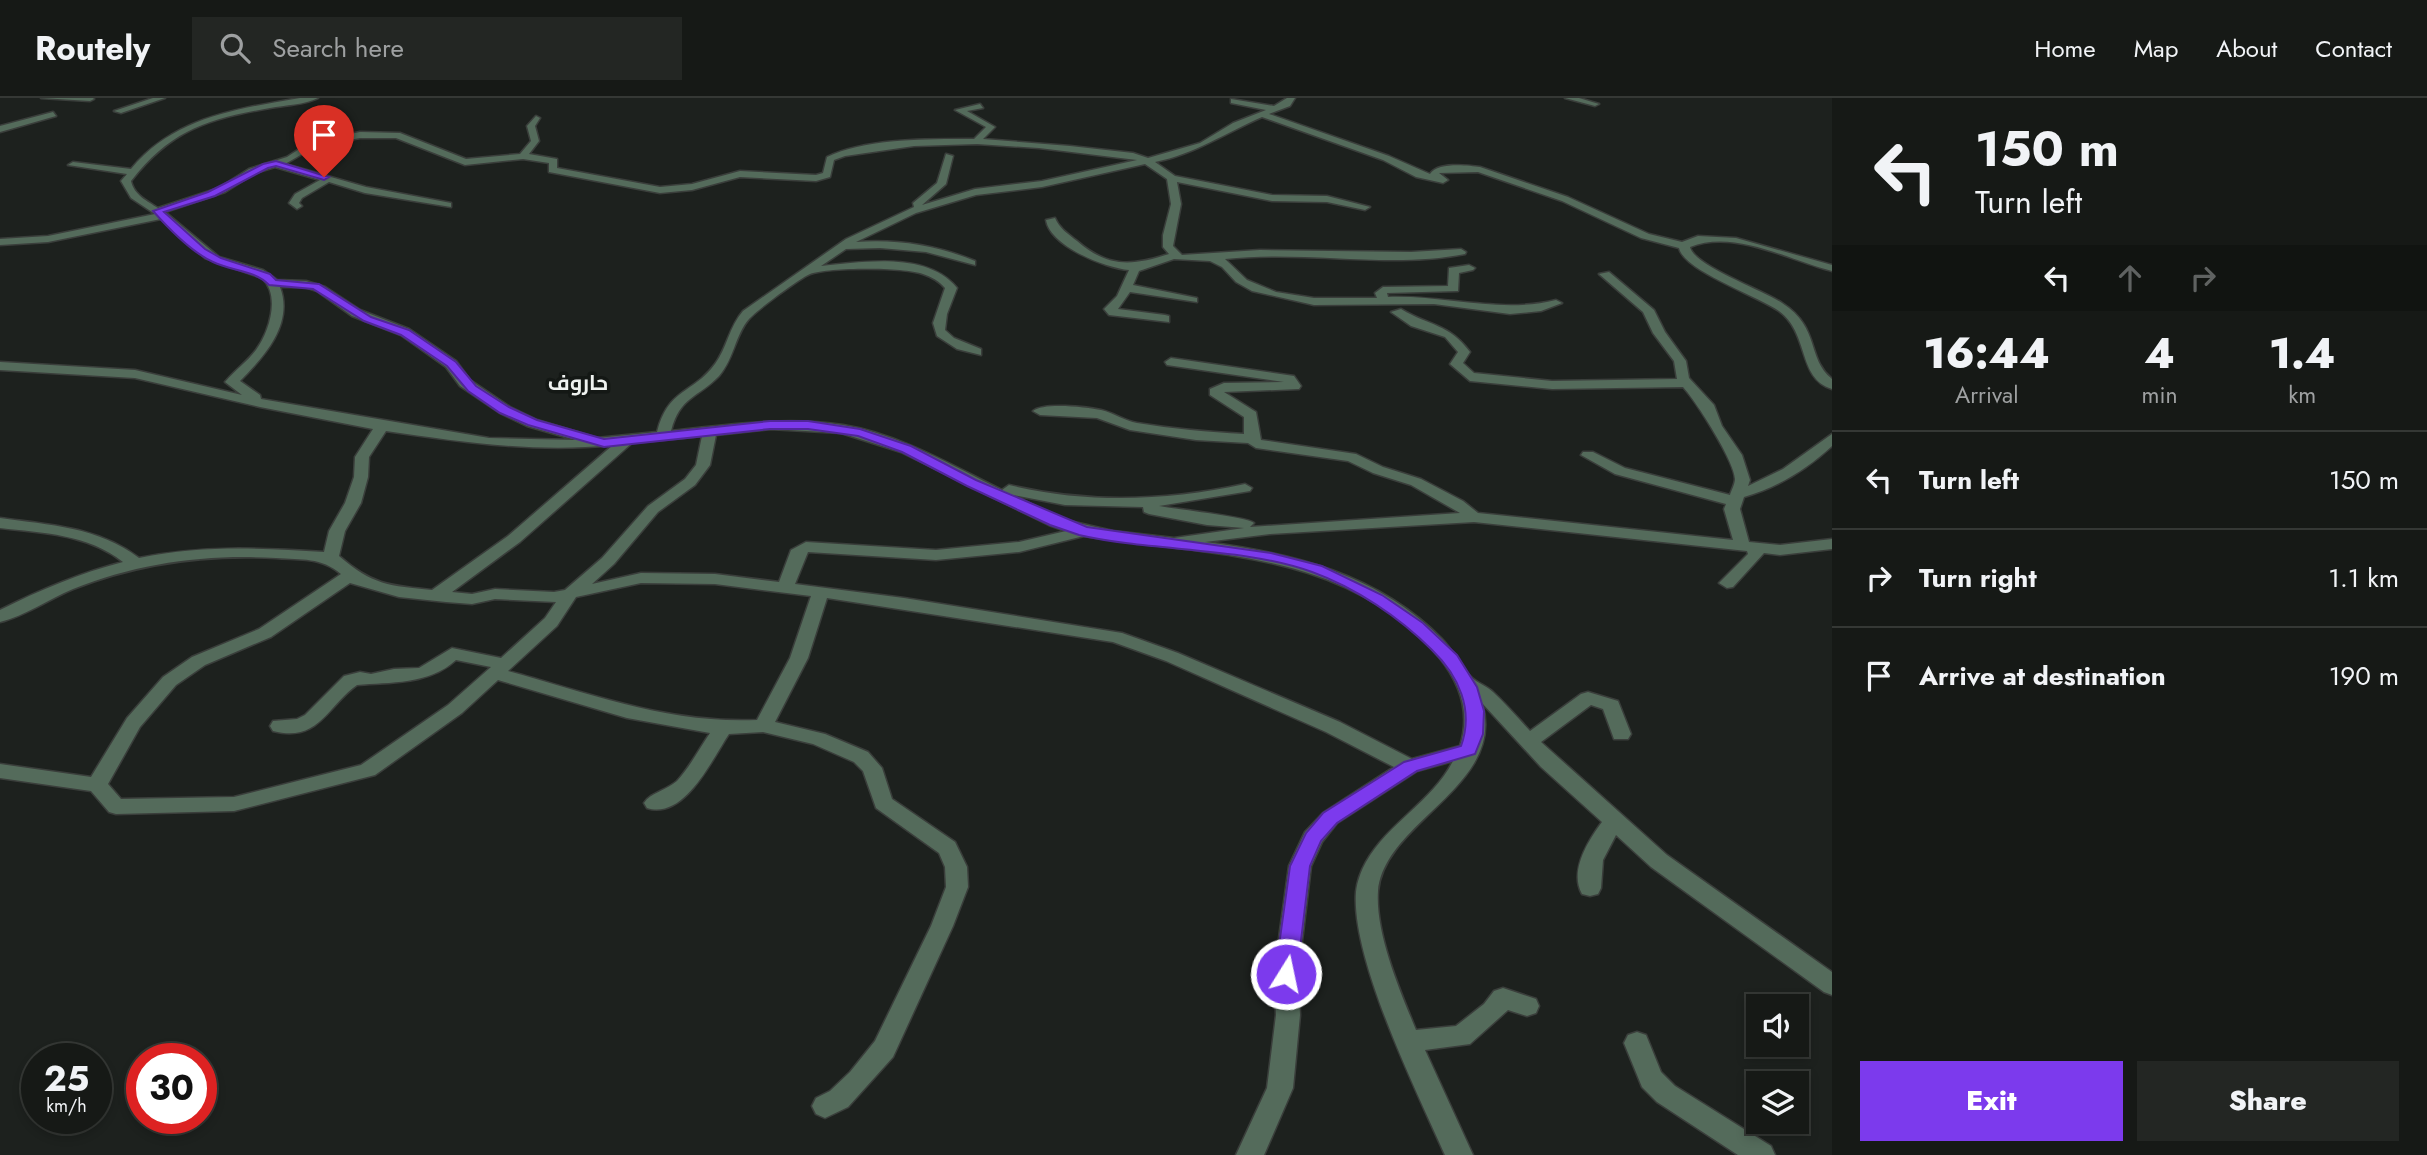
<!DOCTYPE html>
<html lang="en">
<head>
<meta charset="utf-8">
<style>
	:root { --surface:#161916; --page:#232623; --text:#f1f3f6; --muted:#9ea0a1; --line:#353835; --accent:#7c3aed }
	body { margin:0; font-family:Jost,Cairo,sans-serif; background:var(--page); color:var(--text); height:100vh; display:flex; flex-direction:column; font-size:26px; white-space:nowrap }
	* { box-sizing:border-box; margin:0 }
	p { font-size:23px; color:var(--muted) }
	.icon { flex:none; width:38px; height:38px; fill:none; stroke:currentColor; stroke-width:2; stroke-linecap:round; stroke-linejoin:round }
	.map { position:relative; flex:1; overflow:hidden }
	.details { display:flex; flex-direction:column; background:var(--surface); width:595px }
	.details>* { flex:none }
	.top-card { background:#161916; color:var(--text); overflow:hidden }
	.tools { position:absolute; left:1746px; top:896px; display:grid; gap:14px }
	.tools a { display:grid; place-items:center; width:63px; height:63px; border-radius:0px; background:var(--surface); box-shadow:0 4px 10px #0003,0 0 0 2px var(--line); font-size:35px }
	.speed { position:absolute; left:21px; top:945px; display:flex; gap:14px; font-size:35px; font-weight:700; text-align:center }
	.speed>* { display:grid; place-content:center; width:91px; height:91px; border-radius:50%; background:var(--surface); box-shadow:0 4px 10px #0003,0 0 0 2px var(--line); line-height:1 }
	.speed small { font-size:18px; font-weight:400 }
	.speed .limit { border:10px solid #d22; background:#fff; color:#111 }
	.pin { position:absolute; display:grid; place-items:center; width:60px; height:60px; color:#fff; margin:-72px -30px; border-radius:50% 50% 50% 0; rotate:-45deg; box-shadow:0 0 7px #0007 }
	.pin .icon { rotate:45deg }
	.me { position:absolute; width:77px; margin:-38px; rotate:10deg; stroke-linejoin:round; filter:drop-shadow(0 0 5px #0008) }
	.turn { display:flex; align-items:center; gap:24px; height:147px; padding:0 28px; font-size:32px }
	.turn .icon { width:91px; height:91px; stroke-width:2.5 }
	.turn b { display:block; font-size:49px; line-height:60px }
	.lanes { display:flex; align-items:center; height:66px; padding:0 28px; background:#0003; justify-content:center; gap:35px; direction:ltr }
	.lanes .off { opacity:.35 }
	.eta { display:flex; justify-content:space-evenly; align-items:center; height:119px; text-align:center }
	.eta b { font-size:42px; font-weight:800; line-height:49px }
	.button { display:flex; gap:14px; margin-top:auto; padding:14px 28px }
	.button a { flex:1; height:80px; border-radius:0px; background:var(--accent); color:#fff; font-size:28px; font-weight:800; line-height:80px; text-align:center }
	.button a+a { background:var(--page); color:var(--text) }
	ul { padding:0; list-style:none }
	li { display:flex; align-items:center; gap:21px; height:98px; padding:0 28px; border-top:2px solid var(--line) }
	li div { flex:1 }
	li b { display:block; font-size:26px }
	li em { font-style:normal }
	header { display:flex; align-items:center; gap:42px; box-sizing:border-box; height:98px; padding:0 35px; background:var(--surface); border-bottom:2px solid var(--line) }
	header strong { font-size:33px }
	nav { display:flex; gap:38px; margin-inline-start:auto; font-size:24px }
	.search { width:490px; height:63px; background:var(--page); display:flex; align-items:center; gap:18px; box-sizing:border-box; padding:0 24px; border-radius:0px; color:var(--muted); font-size:26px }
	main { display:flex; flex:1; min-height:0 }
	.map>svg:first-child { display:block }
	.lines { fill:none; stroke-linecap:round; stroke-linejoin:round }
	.minor-casing { stroke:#3a3e3b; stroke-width:3 }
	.minor { fill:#546b5b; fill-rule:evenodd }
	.route { fill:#7c3aed; stroke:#51269a; stroke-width:2 }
	.labels { text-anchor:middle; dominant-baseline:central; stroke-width:7; stroke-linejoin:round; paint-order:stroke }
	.far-quarter-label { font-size:21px; font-weight:bold; fill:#eff2f0; stroke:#141815 }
</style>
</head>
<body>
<header>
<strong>Routely</strong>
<div class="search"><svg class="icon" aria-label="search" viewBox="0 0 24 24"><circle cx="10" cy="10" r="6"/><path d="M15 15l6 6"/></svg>Search here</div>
<nav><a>Home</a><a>Map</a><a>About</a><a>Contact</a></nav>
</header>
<main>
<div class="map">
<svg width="1832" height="1057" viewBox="0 0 1832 1057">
	<rect width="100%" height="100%" fill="#1d211e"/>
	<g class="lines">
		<g class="minor-casing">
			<path id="minor" d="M41 0H93L94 1 90 3Z
				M153 0H165L121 15 114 13Z
				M300 0H318C305 7 285 7 270 10 207 21 171 32 131 83 134 97 147 103 158 110L219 90 249 71 287 59 310 44 360 34 400 35 466 61 520 56 531 43 527 28 536 18 540 20 535 28 539 43 529 56 557 61V70L660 89 692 86 740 73 816 77 823 75 827 59C866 40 930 41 974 41L986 29 955 12 980 6 983 10 967 13 995 29 983 41 1070 48 1133 55 1148 60 1200 45 1233 25 1266 12 1231 5V1L1274 8 1287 0H1295L1290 8 1269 16 1389 58 1430 76C1437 64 1467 67 1480 69L1568 99 1649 136 1682 144 1698 138 1736 140 1832 167V173C1789 162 1734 131 1690 149 1694 168 1763 192 1782 205 1821 230 1806 260 1832 281V291C1797 280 1810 236 1779 213 1758 198 1684 173 1679 150L1641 140 1562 103 1478 74 1439 75 1448 82 1443 85 1416 79 1383 62 1262 19C1225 35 1195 56 1155 64L1175 78 1272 97 1327 98 1370 109 1365 112 1327 104 1272 103 1177 84 1181 106 1173 148 1182 157 1260 152 1411 154 1461 151 1466 154 1465 156C1391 171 1303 152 1225 161L1247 182 1276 194 1314 200H1377L1375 195 1383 189 1448 188 1449 170 1469 167 1475 170 1473 172 1459 175 1458 193 1387 195 1388 199C1445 197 1501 216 1556 202L1562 205 1541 213 1510 216 1434 206 1314 207 1252 193 1236 184 1222 169 1210 163 1174 161 1139 173 1133 187 1197 200V204L1130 194 1118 211 1165 217 1169 218V224L1109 217 1104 211 1117 198 1129 172C1105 170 1050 148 1046 122L1055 120C1059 130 1068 136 1077 143 1108 170 1132 168 1169 156L1163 149V137L1171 106 1167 81 1145 66 1042 89 976 97 916 115 856 144C897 141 936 147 975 163V167L926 154 880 150 846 151 821 168C863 164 927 153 957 190L947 216 945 232 954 240 981 251V257L957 251 937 238 933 225 945 190C939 183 932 179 923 176 903 169 830 169 810 176 800 180 757 212 749 221 735 237 734 261 719 278 698 300 680 298 671 333 727 327 786 318 843 327 899 336 951 367 1002 392L1009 387C1088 406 1166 403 1245 386L1252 390 1250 393 1159 408C1174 411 1248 419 1254 425L1250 429 1460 415 1411 387 1373 375 1348 363 1256 350 1248 345 1196 342 1130 332 1097 320 1040 317 1033 313C1043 304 1087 309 1101 312 1114 315 1125 323 1137 325 1173 331 1208 334 1244 336V319L1210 297V291L1224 285 1284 284 1167 267 1165 264 1171 260 1294 278 1301 288 1299 291 1224 294 1256 314 1261 342 1356 356 1383 369 1421 381 1463 403 1478 415 1733 442 1724 411 1726 406 1615 376 1581 357 1583 354H1593L1625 370 1730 397C1731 393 1735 386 1735 381 1735 364 1696 303 1683 289L1552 291 1470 283 1450 266 1458 254 1445 239 1411 228 1391 214 1401 211C1431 229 1448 225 1470 254L1463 265 1474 275 1552 283 1677 281 1674 263 1653 235 1643 214 1599 176 1609 174 1654 212 1665 234 1686 263 1689 280 1714 307 1722 328 1742 357 1750 382 1748 388 1783 371 1832 336V348C1807 371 1777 390 1744 399L1740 411 1749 444 1780 447 1832 441V451L1780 457 1764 455 1733 489 1727 490 1719 485 1748 456 1747 453 1474 424 1270 436 1205 444C1292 455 1378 476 1442 541 1453 552 1460 568 1471 579 1477 585 1487 588 1493 594 1506 606 1518 620 1530 633L1581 596 1588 594 1618 603 1631 636 1628 641H1614L1603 611 1591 607 1541 644 1667 757 1832 874V897L1824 894 1651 769 1616 737 1603 762 1601 790 1598 796 1590 798 1582 796C1569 773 1588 743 1602 724L1541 669 1482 605C1507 688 1384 723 1378 793 1375 835 1400 893 1416 932L1456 928 1484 906 1494 893 1503 890 1536 901 1539 908 1536 915 1527 918 1508 912 1470 946 1425 952 1473 1057H1445C1417 994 1351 861 1356 794 1357 784 1361 773 1366 764 1388 725 1433 703 1453 663L1417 673 1337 725 1322 744 1311 768 1298 876 1300 917 1293 990 1264 1057H1236L1267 990 1276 917 1274 876 1289 768 1305 734 1323 715 1394 669 1326 634 1166 563 1113 544 827 500 808 560 775 624 825 636 868 654 882 670 892 701 955 744 967 769 968 789 953 828 893 959 848 1009 825 1020 816 1016 812 1008 816 1000 830 993 850 974 875 943 931 828 946 789 945 769 939 755 876 710 863 673 854 664 813 646 763 634 729 636C712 661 685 722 647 710L644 705C650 695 667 692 677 683 690 669 699 651 710 635L627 620 498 582 462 615 375 677 234 713 116 716 109 714 91 693 0 680V666L91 679 127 620 163 579 192 559 259 531 341 476C321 459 302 462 276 460 205 456 139 465 73 491 49 501 25 518 0 524V512C40 492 80 475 123 464 88 436 43 435 0 430V420C49 427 99 429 139 460 202 447 261 450 324 454L329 433 345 405 354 379 355 359 373 331 260 309 135 280 0 272V264L135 272 242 297 225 284C235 272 247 264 256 252 269 234 281 198 262 180L205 160 161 121 48 144 0 147V141L48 138 155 116 131 100 121 83 127 76 68 67 73 64 131 71C174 19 237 11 300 0ZM360 40H396L465 67 523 61 549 65V74L660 95 692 92 740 79 816 83 830 79 834 62 845 58 914 48 977 46 1039 50 1137 62 1042 83 975 91 922 107 946 86 953 58 946 56 937 85 913 105 914 109 846 141 743 213C729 229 727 250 715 266 693 296 668 290 657 334L597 340 537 322 510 309 470 282 456 263 409 231 360 212 325 189 306 183 277 182 263 172 219 159 165 114 225 94 255 75 275 69 320 82 295 96 289 105 297 111 302 108 299 105 302 100 329 84 365 95 451 109V105L366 89 285 66 316 48ZM280 189H305L317 193 352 218 401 237 446 269 460 288 500 315 527 328 576 342 489 340 261 301 260 297 240 283C264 259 294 226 280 189ZM770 331 841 335 901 354 1049 427 1066 433 1019 444 936 452 806 444 791 452 779 484 715 476 641 475 592 486 614 466 658 414 695 387 710 367 716 337ZM386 333C462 344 536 355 613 347L508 438 432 492C390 488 372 487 339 458L345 433 361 405 368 379 369 359ZM702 338 696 367 685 381 648 408 602 460 565 492 554 494 495 491 472 496 452 494 520 444 632 345ZM1013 397 1065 407 1143 409 1144 414 1149 416 1207 427 1244 430 1174 440 1113 433 1061 421ZM1084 438C1211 458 1347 452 1439 559 1460 585 1471 614 1460 648L1412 661 1340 624 1178 555 1122 535 904 500 795 486 808 454 936 462 1019 454ZM350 485 399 499 446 504 472 506 495 501 556 504 545 520 501 560 452 550 419 570 394 571 371 576 360 574 344 578 305 617 297 621 273 623 270 628 273 633C319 645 327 608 357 587 390 584 429 587 456 562L491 569 448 607 361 667 234 699 121 701 108 686 140 629 176 587 205 567 271 539ZM641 485 715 486 811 498 790 560 757 622C670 626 591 596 508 573L557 528 576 499Z
				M1565 0H1579L1599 6 1595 8Z
				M53 14 56 18 0 34V28Z
				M1637 934 1646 937 1661 974 1675 988 1771 1048 1775 1057H1738L1657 1004 1642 989 1624 945 1628 937Z"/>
		</g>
		<use href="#minor" class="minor"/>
	</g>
	<path class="route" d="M276 63 329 79 324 82 276 68 268 70 215 98 164 114 205 151 221 160 270 176 276 182 319 186 371 219 409 232 456 264 476 288 509 309 537 322 604 341 770 323H808L860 331 911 348 976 382 1087 429 1271 455 1322 468 1382 497 1423 525 1457 557 1477 589 1484 613 1483 636 1475 656 1417 673 1337 725 1321 743 1310 768 1297 876 1294 882 1286 885 1278 882 1275 876 1290 768 1306 735 1323 715 1404 664 1461 648C1474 612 1459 578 1432 552 1399 519 1356 490 1312 474 1243 449 1152 454 1079 437L1050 427 967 388 902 354 858 338 808 331H770L604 349 528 327 500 315 468 293 447 268 401 237 364 223 313 191 269 187C255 172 231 173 213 164 191 154 169 131 153 113L208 94 263 66Z"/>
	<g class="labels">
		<g class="far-quarter-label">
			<text x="578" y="285">حاروف</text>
		</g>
	</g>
</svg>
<div class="tools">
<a><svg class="icon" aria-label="sound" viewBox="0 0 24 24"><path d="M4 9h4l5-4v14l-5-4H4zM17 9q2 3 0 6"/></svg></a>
<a><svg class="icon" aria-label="layers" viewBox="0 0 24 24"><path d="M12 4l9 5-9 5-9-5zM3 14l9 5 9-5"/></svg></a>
</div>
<div class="speed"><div>25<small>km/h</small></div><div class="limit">30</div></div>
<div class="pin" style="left:324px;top:79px;background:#d93025"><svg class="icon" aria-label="arrive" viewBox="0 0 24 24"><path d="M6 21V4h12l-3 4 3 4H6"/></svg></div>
<svg class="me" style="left:1286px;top:876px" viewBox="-20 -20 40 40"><circle r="17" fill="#7c3aed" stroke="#fff" stroke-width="3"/><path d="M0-11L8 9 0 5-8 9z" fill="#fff"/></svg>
</div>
<section class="details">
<div class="top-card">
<div class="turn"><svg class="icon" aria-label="left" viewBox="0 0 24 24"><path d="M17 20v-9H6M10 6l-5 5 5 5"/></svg><div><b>150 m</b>Turn left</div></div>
<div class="lanes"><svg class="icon" aria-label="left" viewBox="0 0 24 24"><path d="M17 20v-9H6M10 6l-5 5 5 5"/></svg><svg class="icon off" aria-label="ahead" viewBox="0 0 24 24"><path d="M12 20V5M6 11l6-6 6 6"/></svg><svg class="icon off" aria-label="right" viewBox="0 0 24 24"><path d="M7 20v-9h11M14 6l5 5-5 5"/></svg></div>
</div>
<div class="eta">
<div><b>16:44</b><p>Arrival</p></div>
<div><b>4</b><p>min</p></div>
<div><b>1.4</b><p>km</p></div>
</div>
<ul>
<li><svg class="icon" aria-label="left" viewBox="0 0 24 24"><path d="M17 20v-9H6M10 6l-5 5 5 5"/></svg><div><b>Turn left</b></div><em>150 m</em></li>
<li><svg class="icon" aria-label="right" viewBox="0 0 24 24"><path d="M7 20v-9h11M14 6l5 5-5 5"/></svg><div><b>Turn right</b></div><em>1.1 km</em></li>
<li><svg class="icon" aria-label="arrive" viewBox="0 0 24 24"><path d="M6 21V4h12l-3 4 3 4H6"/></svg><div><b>Arrive at destination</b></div><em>190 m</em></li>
</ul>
<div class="button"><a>Exit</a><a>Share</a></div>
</section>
</main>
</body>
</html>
